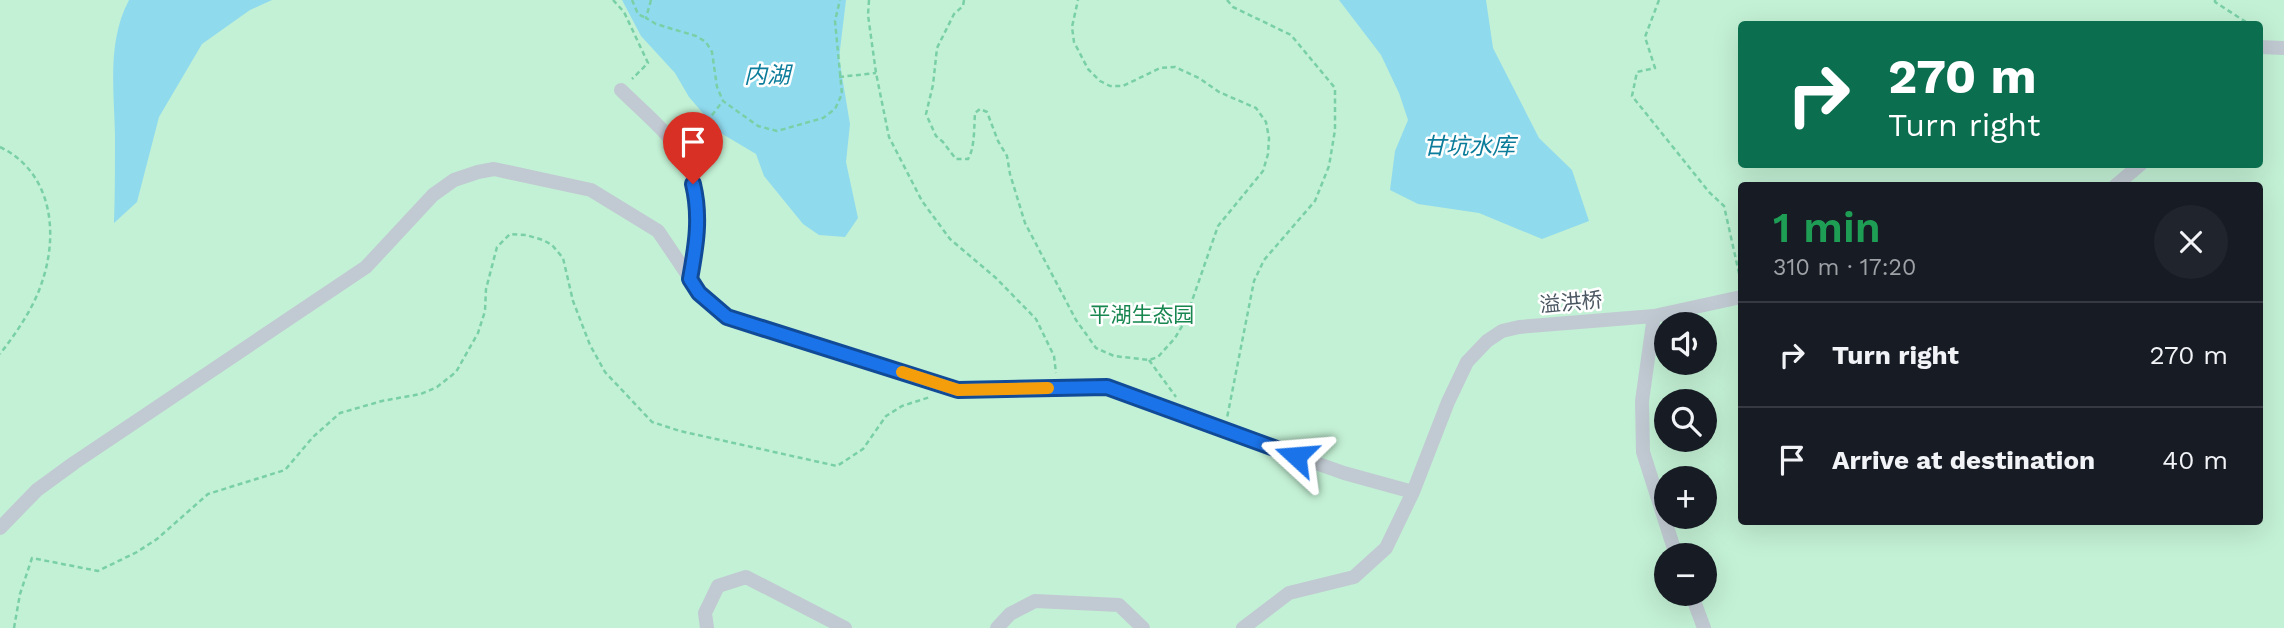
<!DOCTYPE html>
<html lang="en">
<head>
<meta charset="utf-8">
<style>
	:root { --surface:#171b24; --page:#20242c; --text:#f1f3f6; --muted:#9ea1a6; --line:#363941 }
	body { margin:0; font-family:"Work Sans","Noto Sans SC",sans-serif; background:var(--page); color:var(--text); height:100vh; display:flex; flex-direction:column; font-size:26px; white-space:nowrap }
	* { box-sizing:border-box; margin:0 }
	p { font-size:23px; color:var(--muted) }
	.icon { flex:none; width:38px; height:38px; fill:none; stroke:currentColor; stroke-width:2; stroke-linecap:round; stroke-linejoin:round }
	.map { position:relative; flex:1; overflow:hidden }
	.drawer { position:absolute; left:1738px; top:182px; width:525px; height:343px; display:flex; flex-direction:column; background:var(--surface); border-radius:7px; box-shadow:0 7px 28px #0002 }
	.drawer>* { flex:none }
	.banner { position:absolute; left:1738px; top:21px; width:525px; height:147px; border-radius:7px; box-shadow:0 7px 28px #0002; background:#0b6e4f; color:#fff; overflow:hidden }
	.fabs { position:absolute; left:1654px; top:312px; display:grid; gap:14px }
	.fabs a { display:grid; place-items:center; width:63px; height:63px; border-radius:50%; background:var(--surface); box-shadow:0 7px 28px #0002; font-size:35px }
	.pin { position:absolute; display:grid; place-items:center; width:60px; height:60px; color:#fff; margin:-72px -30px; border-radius:50% 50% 50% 0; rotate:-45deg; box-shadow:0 0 7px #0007 }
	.pin .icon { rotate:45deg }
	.me { position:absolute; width:77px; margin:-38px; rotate:289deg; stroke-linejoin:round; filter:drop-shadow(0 0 5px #0008) }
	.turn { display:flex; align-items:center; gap:24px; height:147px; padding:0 35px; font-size:32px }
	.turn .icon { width:91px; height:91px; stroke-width:2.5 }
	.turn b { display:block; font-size:49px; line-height:60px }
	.round { display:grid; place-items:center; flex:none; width:74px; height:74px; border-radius:37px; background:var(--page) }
	.summary { display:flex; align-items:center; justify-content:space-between; height:119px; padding:0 35px }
	h1 { font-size:42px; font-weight:600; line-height:52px; color:#1e9e55 }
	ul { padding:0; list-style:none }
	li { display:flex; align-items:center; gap:21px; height:105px; padding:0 35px; border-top:2px solid var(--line) }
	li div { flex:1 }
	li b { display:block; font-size:26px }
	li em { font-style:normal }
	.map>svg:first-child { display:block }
	.green { fill:#c3f1d5; fill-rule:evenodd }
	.water { fill:#90daee }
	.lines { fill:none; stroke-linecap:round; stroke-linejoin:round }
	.path { stroke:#7ad0a6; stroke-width:2.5; stroke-dasharray:5 3.5; stroke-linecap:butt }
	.street { stroke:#c1cad2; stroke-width:14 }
	.route-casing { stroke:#114b97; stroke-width:18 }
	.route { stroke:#1a73e8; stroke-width:12 }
	.slow { stroke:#f59e0b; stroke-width:12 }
	.labels { text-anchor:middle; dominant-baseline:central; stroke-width:5; stroke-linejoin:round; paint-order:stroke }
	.street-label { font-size:21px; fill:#4a5661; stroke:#fff }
	.park-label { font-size:21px; fill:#17864f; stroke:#fff }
	.water-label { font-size:23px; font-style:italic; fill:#0c7c9b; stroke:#fff }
</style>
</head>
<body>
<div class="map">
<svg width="2284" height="628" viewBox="0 0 2284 628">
	<rect width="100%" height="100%" fill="#f5f3f3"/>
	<path class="green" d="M0 0H2284V628H0ZM1741 24H2259V164H1741ZM1741 186H2259V522H1741ZM1666 324H1704V362H1666ZM1666 401H1704V439H1666ZM1666 478H1704V516H1666ZM1666 555H1704V593H1666Z"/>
	<path class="water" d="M129 0H272L250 10 202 44 159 117 137 202 114 223C115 193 115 164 115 135 114 90 107 41 129 0Z
		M622 0H846L839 58 850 124 846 162 858 218 845 237 819 235 803 224 764 176 756 154 719 132 689 97 675 73 641 36Z
		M1339 0H1486L1493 48 1539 138 1572 170 1589 221 1542 239 1479 213 1418 204 1390 190 1395 151 1408 120 1399 93 1381 55Z"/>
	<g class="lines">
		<path class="path" d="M613 0 624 12 648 63 632 79
			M632 0 638 14 646 18
			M651 0 646 18 656 24 696 36 706 42 712 52 717 87 723 101 758 126 777 131 823 118 835 109 842 94 835 21 840 0
			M869 0 868 15 876 73 889 137 922 201 950 239 996 278 1036 319 1054 356 1056 373
			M964 0 963 6 954 14 937 48 933 85 926 114 936 136 943 142 956 159H968C975 148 974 126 975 113L980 109 987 112 998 141 1007 156 1010 174 1025 223 1076 320 1096 348 1114 356 1149 360 1158 357 1175 338 1185 321 1218 226 1263 171 1268 154 1269 138 1266 122 1256 108 1219 92 1199 78 1175 67 1160 68 1123 86H1110L1100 81 1088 69 1074 42 1072 27 1078 0
			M1227 0 1233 7 1291 35 1335 88V130L1329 166 1315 201 1264 260 1254 281 1227 418
			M1659 0 1645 37 1655 68 1637 72 1632 96 1709 192 1724 206 1741 282
			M2215 0V2L2249 24
			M839 77 876 73
			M691 142 723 101
			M0 147C50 171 59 229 43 279 35 306 17 332 0 354
			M1149 360 1176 397
			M14 628 20 594 32 558 98 571 137 552 157 539 208 494 285 470 313 437 340 413 382 401 421 394 437 387 456 372 478 333 485 311 486 289 497 247 510 234 526 235 543 240 552 245 563 258 573 301 590 345 605 372 652 422 680 431 837 466 863 449 886 416 902 406 930 397"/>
		<path class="street" d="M2259 47 2284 48
			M621 90C642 111 677 139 689 167 704 202 697 243 690 279
			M2115 186 2141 164
			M1654 316 1741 297
			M0 528 37 490 74 463 366 267 433 195 454 180 478 172 494 169 591 190 658 231 700 293 727 317 958 390 1107 387 1188 418 1344 473 1413 492 1448 402 1467 362 1487 341 1502 331 1519 327 1654 316 1642 401 1643 452 1676 555
			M1691 593 1704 628
			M707 628 705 613 718 586 746 577 845 628
			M997 628 1010 614 1035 601 1119 605 1143 628
			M1243 628 1289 593 1354 577 1386 548 1413 492"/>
	</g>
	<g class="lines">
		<g class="route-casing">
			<path id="route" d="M693 184C701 217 696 246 690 279L699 293 727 317 958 390 1107 387 1296 456"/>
		</g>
		<use href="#route" class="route"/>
		<path class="slow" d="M902 372 958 390 1048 388"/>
	</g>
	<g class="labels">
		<g class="street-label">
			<text transform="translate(1571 302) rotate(-5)">溢洪桥</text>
		</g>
		<g class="park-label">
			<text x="1142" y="314">平湖生态园</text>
		</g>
		<g class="water-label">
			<text x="767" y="75">内湖</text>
			<text x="1469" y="146">甘坑水库</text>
		</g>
	</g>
</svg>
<div class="fabs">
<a><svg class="icon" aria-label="sound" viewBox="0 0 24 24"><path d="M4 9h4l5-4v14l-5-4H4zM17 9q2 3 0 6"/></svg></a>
<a><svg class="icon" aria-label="search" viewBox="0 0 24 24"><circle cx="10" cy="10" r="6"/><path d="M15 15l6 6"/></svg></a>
<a>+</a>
<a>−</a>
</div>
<div class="pin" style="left:693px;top:184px;background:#d93025"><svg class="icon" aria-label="arrive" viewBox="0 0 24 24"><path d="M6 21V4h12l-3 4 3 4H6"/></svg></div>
<svg class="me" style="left:1296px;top:456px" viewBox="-20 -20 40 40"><path d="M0-17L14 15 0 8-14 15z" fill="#1a73e8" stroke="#fff" stroke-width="4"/></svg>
<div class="banner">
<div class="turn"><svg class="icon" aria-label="right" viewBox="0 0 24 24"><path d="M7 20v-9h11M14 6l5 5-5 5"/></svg><div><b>270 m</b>Turn right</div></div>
</div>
<section class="drawer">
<div class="summary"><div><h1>1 min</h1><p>310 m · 17:20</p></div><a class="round"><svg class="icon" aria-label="close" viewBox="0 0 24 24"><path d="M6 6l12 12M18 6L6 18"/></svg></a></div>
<ul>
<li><svg class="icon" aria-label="right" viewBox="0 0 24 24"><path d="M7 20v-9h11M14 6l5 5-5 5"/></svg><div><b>Turn right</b></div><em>270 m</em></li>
<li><svg class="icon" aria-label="arrive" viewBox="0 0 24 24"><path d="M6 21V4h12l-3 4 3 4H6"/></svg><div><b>Arrive at destination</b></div><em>40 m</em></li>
</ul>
</section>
</div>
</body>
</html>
